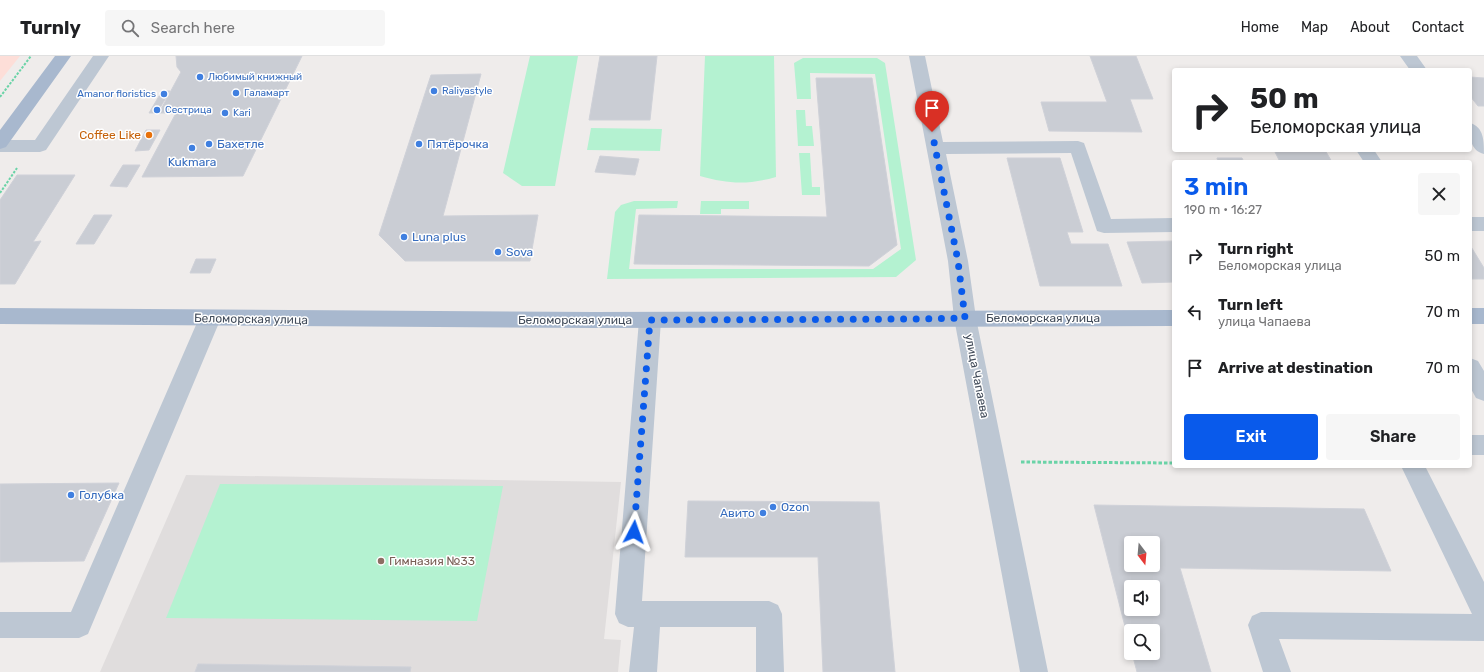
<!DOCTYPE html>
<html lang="en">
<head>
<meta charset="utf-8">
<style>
	:root { --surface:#fff; --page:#f6f6f6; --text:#202124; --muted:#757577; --line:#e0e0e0; --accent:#095aeb }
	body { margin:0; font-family:Rubik,sans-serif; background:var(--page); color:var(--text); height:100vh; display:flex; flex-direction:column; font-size:15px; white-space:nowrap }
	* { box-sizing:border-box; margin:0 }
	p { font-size:13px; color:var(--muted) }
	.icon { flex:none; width:22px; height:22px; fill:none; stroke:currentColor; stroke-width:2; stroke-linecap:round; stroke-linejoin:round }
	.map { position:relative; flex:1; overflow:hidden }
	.side { position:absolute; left:1172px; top:104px; width:300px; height:308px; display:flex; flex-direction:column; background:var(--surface); border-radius:4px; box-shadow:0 2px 6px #0003 }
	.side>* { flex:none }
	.hud { position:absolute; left:1172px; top:12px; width:300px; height:84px; border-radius:4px; box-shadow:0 2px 6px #0003; background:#fff; color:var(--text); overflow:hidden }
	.needle { width:26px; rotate:164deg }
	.tools { position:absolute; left:1124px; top:480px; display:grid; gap:8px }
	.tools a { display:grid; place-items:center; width:36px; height:36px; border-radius:4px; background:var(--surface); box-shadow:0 2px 6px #0003; font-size:20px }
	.pin { position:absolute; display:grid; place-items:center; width:34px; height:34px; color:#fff; margin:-41px -17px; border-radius:50% 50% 50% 0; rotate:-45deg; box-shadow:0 0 4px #0007 }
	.pin .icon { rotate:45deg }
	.me { position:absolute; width:44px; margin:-22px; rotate:4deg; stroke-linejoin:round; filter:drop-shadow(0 0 3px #0008) }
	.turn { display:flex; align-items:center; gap:14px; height:84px; padding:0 12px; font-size:18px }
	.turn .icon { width:52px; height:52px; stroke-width:2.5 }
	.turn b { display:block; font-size:28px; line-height:34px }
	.round { display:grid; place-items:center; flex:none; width:42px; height:42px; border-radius:4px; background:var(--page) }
	.headline { display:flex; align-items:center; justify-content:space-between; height:68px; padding:0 12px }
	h1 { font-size:24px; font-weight:600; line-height:30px; color:var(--accent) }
	.button { display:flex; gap:8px; margin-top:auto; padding:8px 12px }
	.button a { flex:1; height:46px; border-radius:4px; background:var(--accent); color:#fff; font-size:16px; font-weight:600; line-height:46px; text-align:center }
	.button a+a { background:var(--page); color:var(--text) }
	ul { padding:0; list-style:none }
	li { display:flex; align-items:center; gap:12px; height:56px; padding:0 12px }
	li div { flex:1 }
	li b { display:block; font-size:15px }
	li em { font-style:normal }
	header { display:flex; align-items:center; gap:24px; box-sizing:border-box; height:56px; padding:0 20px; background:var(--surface); border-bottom:1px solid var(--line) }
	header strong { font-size:19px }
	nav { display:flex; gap:22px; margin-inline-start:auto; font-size:14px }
	.search { width:280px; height:36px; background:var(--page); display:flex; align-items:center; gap:10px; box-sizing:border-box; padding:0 14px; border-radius:4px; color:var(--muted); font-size:15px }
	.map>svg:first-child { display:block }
	.education { fill:#e0dddd }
	.medical { fill:#fdded8 }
	.green { fill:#b4f2d1 }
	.building { fill:#cacdd4; stroke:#cfd1d8; fill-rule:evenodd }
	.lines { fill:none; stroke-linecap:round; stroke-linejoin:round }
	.path-far1 { stroke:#6ad3a7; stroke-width:2; stroke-dasharray:2.5 1.5; stroke-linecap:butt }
	.path { stroke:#6ad3a7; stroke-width:3; stroke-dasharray:3.5 2; stroke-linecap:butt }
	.minor { fill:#bdc7d3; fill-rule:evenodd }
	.major { fill:#a8b8ce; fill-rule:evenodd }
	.route { stroke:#095aeb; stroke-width:7; stroke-dasharray:0 12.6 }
	.shop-dot { fill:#3f7fe0; stroke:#fff; stroke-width:1.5 }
	.food-dot { fill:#e8710a; stroke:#fff; stroke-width:1.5 }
	.education-dot { fill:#8d6e63; stroke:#fff; stroke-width:1.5 }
	.labels { text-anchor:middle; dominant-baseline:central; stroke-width:3; stroke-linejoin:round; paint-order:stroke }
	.far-shop-label { font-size:10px; fill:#366cbe; stroke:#fff; text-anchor:start }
	.food-label { font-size:12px; fill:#c56008; stroke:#fff; text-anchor:end }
	.shop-label { font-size:12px; fill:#366cbe; stroke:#fff; text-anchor:start }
	.street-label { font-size:12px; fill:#434d5b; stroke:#fff }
	.education-label { font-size:12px; fill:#785e54; stroke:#fff; text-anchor:start }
</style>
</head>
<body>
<header>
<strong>Turnly</strong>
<div class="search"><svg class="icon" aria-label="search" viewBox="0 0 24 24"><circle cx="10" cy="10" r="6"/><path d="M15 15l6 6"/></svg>Search here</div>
<nav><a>Home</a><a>Map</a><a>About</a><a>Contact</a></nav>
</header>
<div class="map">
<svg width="1484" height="616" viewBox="0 0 1484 616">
	<rect width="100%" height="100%" fill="#efeceb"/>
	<path class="education" d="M186 419 621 426 604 583 621 584 618 616H100Z"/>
	<path class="medical" d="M0 0H20L0 25Z"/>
	<path class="green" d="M530 0H578L555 130H522L503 117Z
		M705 0H774L776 121C748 129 728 128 700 120Z
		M803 2H877L885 7 916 204 896 221 607 223 615 156 621 149 634 145H678L677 152 636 153 629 213H873L901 193 875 18 810 17 811 43H797L794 7Z
		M796 54H805L806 70H812L814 90H798Z
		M591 72 662 73 660 95 587 94Z
		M799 97H810L812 131H820V139H802Z
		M701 145H749V153H721V158H700Z
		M220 428 503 430 477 565 166 562Z"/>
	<path class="building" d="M176 0H302L243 120 142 121 176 57H159L181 16 177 11Z
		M600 0H657L650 64H589Z
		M1090 0H1136L1153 43H1130L1142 76 1049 75 1041 46H1107Z
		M481 18 443 160 538 159 530 205H405L379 179 431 19Z
		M1470 21 1484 22V50H1478L1470 40Z
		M816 22H872L897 189 869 210 634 208 639 159 827 161Z
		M162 35H170L157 57H149Z
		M146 74H160L149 94 135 95Z
		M1274 94H1325L1332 106H1280Z
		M600 100 639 103 635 119 595 116Z
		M1007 102H1060L1083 176H1067L1071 188H1108L1122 230H1040Z
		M1217 102H1242L1244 106H1218Z
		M123 109H140L127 131 110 130Z
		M17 119H75L33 186 41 185 15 228H0V144Z
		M94 159H112L94 188H76Z
		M1174 185V226L1142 227 1127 186Z
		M1470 189 1484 212V223H1470Z
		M196 203H216L210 217H190Z
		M119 427 84 505 0 506V428Z
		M688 445 879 446 895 616H823L818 501H685Z
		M1094 449 1364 453 1391 515 1180 512 1211 616H1137L1132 597H1153V575H1131V594ZM1131 487H1153V509H1131ZM1131 531H1153V553H1131Z
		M198 608 411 611 410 616H195Z"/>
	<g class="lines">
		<path class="path-far1" d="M0 41 31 0
			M0 137 17 112"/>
		<path class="path" d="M1021 406 1174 407"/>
		<path class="minor" d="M93 0H109L46 94 40 96H0V84H35Z
			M909 0H925L943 86 1078 85 1084 87 1111 163 1174 162V176L1104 177 1097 175 1071 97 946 98 968 205 976 262 1048 616H1020L954 262 948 205Z
			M1400 0H1417L1427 14H1410Z
			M1470 67C1484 71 1484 85 1484 98 1469 94 1470 80 1470 67Z
			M1356 94H1374L1382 106H1364Z
			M1470 161H1484V175H1470Z
			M210 254 217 256 221 262 88 578 79 582H0V556H71L199 262 203 256Z
			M650 256 657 258 661 264 642 545H769L778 549 782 558 784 616H756V571H660L657 616H629L634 571H628L619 567 615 558 639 264 643 258Z
			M1470 302 1478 305 1484 315V345L1476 342 1470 331Z
			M1470 379H1484V399H1470Z
			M1401 410H1425L1484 526V585L1279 583 1291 616H1263L1248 569 1252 560 1261 556 1472 558Z"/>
		<path class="major" d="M55 0H71L6 91 0 93V74Z
			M0 252 594 256 1174 254V270L594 272 0 268Z
			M1470 252H1484V268H1470Z"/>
	</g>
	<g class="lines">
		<path class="route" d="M634 476 650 264 918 263 965 262 958 205 932 76"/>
	</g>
	<g class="shop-dot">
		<circle cx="200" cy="21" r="4"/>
		<circle cx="434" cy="35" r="4"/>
		<circle cx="236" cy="37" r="4"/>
		<circle cx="164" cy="38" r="4"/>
		<circle cx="157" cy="54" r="4"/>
		<circle cx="225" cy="57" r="4"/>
		<circle cx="209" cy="88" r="4"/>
		<circle cx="419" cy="88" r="4"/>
		<circle cx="192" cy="92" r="4"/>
		<circle cx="404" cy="181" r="4"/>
		<circle cx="498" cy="196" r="4"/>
		<circle cx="71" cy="439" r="4"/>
		<circle cx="773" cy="451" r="4"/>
		<circle cx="763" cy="457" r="4"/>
	</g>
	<circle class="food-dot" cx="149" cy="79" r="4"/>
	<circle class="education-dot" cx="381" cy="505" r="4"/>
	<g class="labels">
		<g class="far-shop-label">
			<text x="208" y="21">Любимый книжный</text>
			<text x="442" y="35">Raliyastyle</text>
			<text x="244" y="37">Галамарт</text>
			<text x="156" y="38" text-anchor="end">Amanor floristics</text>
			<text x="165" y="54">Сестрица</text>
			<text x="233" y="57">Kari</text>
		</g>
		<g class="food-label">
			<text x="141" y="79">Coffee Like</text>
		</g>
		<g class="shop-label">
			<text x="217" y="88">Бахетле</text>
			<text x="427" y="88">Пятёрочка</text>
			<text x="192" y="106" text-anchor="middle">Kukmara</text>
			<text x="412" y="181">Luna plus</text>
			<text x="506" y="196">Sova</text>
			<text x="79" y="439">Голубка</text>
			<text x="781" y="451">Ozon</text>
			<text x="755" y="457" text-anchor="end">Авито</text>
		</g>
		<g class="street-label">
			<text x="1043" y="262">Беломорская улица</text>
			<text transform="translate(251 263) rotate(1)">Беломорская улица</text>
			<text x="575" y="264">Беломорская улица</text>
			<text transform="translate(977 320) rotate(79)">улица Чапаева</text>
		</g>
		<g class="education-label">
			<text x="389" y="505">Гимназия №33</text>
		</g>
	</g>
</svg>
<div class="tools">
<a><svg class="needle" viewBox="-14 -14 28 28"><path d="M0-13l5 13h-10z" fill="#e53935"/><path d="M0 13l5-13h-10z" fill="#757577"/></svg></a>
<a><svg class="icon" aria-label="sound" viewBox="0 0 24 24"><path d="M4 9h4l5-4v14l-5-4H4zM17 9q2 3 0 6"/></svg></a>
<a><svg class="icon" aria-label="search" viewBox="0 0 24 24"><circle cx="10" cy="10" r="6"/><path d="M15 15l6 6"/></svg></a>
</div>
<div class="pin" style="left:932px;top:76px;background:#d93025"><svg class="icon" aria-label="arrive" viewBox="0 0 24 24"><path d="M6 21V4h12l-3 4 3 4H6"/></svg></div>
<svg class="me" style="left:634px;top:476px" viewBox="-20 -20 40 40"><path d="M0-17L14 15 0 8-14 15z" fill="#095aeb" stroke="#fff" stroke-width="4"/></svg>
<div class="hud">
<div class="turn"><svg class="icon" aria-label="right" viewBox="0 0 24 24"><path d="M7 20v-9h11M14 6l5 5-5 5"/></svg><div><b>50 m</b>Беломорская улица</div></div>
</div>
<section class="side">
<div class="headline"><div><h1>3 min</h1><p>190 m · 16:27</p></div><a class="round"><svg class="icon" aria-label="close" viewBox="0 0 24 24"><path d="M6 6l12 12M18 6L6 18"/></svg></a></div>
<ul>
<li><svg class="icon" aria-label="right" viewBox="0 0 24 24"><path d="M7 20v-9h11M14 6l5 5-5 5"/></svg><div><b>Turn right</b><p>Беломорская улица</p></div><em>50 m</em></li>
<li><svg class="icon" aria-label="left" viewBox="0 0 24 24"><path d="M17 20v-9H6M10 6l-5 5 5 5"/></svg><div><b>Turn left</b><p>улица Чапаева</p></div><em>70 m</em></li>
<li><svg class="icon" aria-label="arrive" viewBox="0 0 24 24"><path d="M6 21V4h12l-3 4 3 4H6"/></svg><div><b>Arrive at destination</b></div><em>70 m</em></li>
</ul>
<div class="button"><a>Exit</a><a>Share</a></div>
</section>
</div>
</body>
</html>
